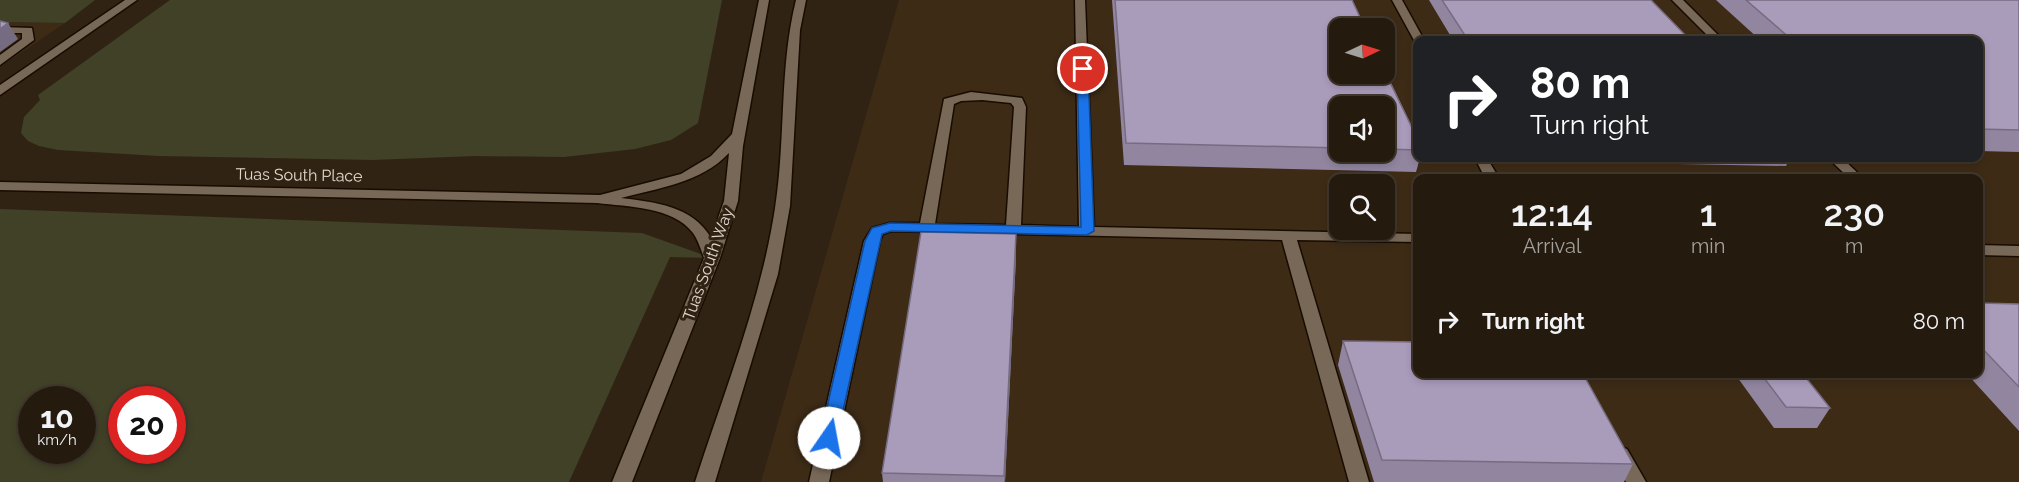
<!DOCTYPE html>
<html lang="en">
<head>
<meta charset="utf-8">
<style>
	:root { --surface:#241a0e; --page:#2c2317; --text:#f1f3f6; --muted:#a3a19e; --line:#41382e }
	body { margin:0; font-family:Raleway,sans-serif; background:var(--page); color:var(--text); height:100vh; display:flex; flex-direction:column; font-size:22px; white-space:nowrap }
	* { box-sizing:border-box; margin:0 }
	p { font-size:20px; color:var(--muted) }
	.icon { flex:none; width:33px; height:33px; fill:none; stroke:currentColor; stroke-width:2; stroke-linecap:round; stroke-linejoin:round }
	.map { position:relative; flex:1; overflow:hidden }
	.side { position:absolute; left:1413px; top:174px; width:570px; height:204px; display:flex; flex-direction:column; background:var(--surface); border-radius:12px; box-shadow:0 3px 9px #0003,0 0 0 2px var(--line) }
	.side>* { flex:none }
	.top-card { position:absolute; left:1413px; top:36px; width:570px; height:126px; border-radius:12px; box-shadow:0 3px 9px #0003,0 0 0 2px var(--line); background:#202124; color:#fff; overflow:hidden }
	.needle { width:39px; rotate:86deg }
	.fabs { position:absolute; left:1329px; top:18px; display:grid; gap:12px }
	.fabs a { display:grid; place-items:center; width:66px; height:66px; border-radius:12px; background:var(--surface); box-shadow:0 3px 9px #0003,0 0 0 2px var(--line); font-size:30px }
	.speed { position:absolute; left:18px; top:386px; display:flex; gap:12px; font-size:30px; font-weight:700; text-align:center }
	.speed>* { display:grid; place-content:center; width:78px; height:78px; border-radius:50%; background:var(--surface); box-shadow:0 3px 9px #0003,0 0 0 2px var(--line); line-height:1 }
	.speed small { font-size:15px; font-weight:400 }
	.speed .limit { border:9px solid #d22; background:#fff; color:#111 }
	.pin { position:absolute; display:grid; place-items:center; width:51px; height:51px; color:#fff; margin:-26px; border:3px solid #fff; border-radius:50%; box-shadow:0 2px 6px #0007 }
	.me { position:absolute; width:66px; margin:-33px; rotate:12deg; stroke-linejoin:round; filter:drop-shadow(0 0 4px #0008) }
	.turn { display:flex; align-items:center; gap:21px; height:126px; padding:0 18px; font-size:27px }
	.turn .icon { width:78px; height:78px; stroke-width:2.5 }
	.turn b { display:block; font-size:42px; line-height:51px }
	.eta { display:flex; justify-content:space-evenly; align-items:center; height:102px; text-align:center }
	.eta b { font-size:36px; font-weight:600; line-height:42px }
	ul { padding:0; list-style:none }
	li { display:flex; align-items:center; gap:18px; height:90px; padding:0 18px }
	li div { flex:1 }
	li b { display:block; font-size:22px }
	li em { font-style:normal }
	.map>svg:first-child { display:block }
	.built { fill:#3d2b16; fill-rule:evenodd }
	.green { fill:#404127; fill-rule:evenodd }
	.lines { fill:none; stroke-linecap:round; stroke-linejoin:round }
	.minor-casing { stroke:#180c01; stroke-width:3 }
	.minor { fill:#786857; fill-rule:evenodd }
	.wall { fill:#9185a0; fill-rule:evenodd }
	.shaded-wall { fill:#766c82 }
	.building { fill:#a99bba; stroke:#766c82; stroke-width:1.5 }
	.route { fill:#1a73e8; stroke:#114b97; stroke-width:1.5 }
	.labels { text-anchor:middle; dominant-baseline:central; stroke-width:6; stroke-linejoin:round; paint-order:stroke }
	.street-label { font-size:16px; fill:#e1d8ce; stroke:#302313 }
</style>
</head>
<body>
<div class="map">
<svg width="2019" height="482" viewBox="0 0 2019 482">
	<rect width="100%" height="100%" fill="#302313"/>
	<path class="built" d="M899 0H2019V482H761ZM1340 28H1384V74H1340ZM1418 40H1978V158H1418ZM1340 106H1384V152H1340ZM1418 178H1978V374H1418ZM1340 184H1384V230H1340Z
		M0 22 65 23 0 67Z"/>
	<path class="green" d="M0 0H95L65 23 0 22Z
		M170 0H722L698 123 671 140 635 149 564 157 475 156 373 160 159 156 58 150 39 146 28 141 21 133 24 117 40 100 38 95Z
		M0 209 642 233 712 258 670 257 569 482H0ZM32 399H82V450H32ZM122 399H172V450H122Z"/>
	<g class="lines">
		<g class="minor-casing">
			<path id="minor" d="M125 0H137L0 95V85Z
				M759 0H769L743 146 738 201 720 258 632 482H612L704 258C701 250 698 240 693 233 672 206 628 207 597 203L0 190V182L600 195 681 174 711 156 732 134ZM729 153 724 201 711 238C693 206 654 202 621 198 658 188 701 183 729 153Z
				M796 0H806L800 30 790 206 778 274 715 482H695C724 392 761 301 775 208 786 139 779 68 796 0Z
				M1075 0H1085L1094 227 1418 234V242L1297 240 1369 482H1349L1282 240 891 231 883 234 880 241 829 482H809L864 241 872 228 890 223H920L944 99 971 92 1022 98 1026 107 1021 225 1079 227ZM982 100 1011 103 1014 107 1006 225 935 224 954 104 961 101Z
				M1392 0H1402L1424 40 1415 42Z
				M1672 0H1683L1723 40H1712Z
				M0 27 32 28 34 40 0 65V55L22 39V33H0Z
				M1475 158H1487L1499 178H1485Z
				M1828 158H1842L1863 178H1849Z
				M1978 245 2019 246V256L1978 255Z
				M1620 447 1627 449 1646 482H1626L1611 454 1613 449Z"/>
		</g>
		<use href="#minor" class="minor"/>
	</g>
	<path class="wall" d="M1112 0H1352L1418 140V158H1420L1416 172 1124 165ZM1340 106H1384V152H1340Z
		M1429 0H1651L1690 40H1453Z
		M1716 0H2019V152L1978 151V40H1760Z
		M1525 158H1790L1786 166 1527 161Z
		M1016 234V257L1005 482H883L882 473Z
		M1978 303 2019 304V431L1967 374H1978Z
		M1343 341 1633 464 1624 482H1374L1338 365Z
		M1735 374H1803L1830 408 1817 428H1774Z"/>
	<path class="shaded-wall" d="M8 23 18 39 0 52V29Z
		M1016 234V257L1005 482H1004Z"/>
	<path class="building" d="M1115 0H1352L1365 28H1340V74H1384V70L1418 140V150L1384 149V106H1340V148L1126 143Z
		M1442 0H1651L1690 40H1468Z
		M1746 0H2019V130L1978 129V40H1792Z
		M0 21 8 23 0 29Z
		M921 232 1016 234 1004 476 882 473Z
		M1978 303 2019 304V387L1978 344Z
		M1343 341 1418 342V374H1583L1633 464 1382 460Z
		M1761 374H1803L1830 408 1786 407Z"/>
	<path class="route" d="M1083 66 1088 69 1094 231 1087 235 891 231 882 234 837 438 835 443 829 444 823 443 820 438 865 241 872 228 890 223 1081 227 1077 69Z"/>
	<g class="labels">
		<g class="street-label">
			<text transform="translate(299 175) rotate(1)">Tuas South Place</text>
			<text transform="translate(708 264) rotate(-70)">Tuas South Way</text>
		</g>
	</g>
</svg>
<div class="fabs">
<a><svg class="needle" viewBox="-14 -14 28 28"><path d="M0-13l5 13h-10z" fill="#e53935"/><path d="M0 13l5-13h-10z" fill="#a3a19e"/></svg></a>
<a><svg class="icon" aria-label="sound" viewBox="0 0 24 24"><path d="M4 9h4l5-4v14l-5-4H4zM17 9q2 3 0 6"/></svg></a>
<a><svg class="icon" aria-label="search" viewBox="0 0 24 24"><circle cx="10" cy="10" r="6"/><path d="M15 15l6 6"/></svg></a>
</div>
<div class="speed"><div>10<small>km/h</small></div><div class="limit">20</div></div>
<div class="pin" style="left:1083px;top:69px;background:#d93025"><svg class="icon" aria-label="arrive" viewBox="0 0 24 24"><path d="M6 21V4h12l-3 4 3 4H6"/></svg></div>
<svg class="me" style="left:829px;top:438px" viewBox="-20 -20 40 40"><circle r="19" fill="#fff"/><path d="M0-13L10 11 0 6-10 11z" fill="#1a73e8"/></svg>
<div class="top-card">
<div class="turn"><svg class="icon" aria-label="right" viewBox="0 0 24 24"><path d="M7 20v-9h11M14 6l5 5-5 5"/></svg><div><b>80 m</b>Turn right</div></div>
</div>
<section class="side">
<div class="eta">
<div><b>12:14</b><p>Arrival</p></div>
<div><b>1</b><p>min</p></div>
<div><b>230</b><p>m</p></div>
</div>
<ul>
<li><svg class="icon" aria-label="right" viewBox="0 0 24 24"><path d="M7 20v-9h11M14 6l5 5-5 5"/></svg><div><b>Turn right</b></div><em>80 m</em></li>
</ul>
</section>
</div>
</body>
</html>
